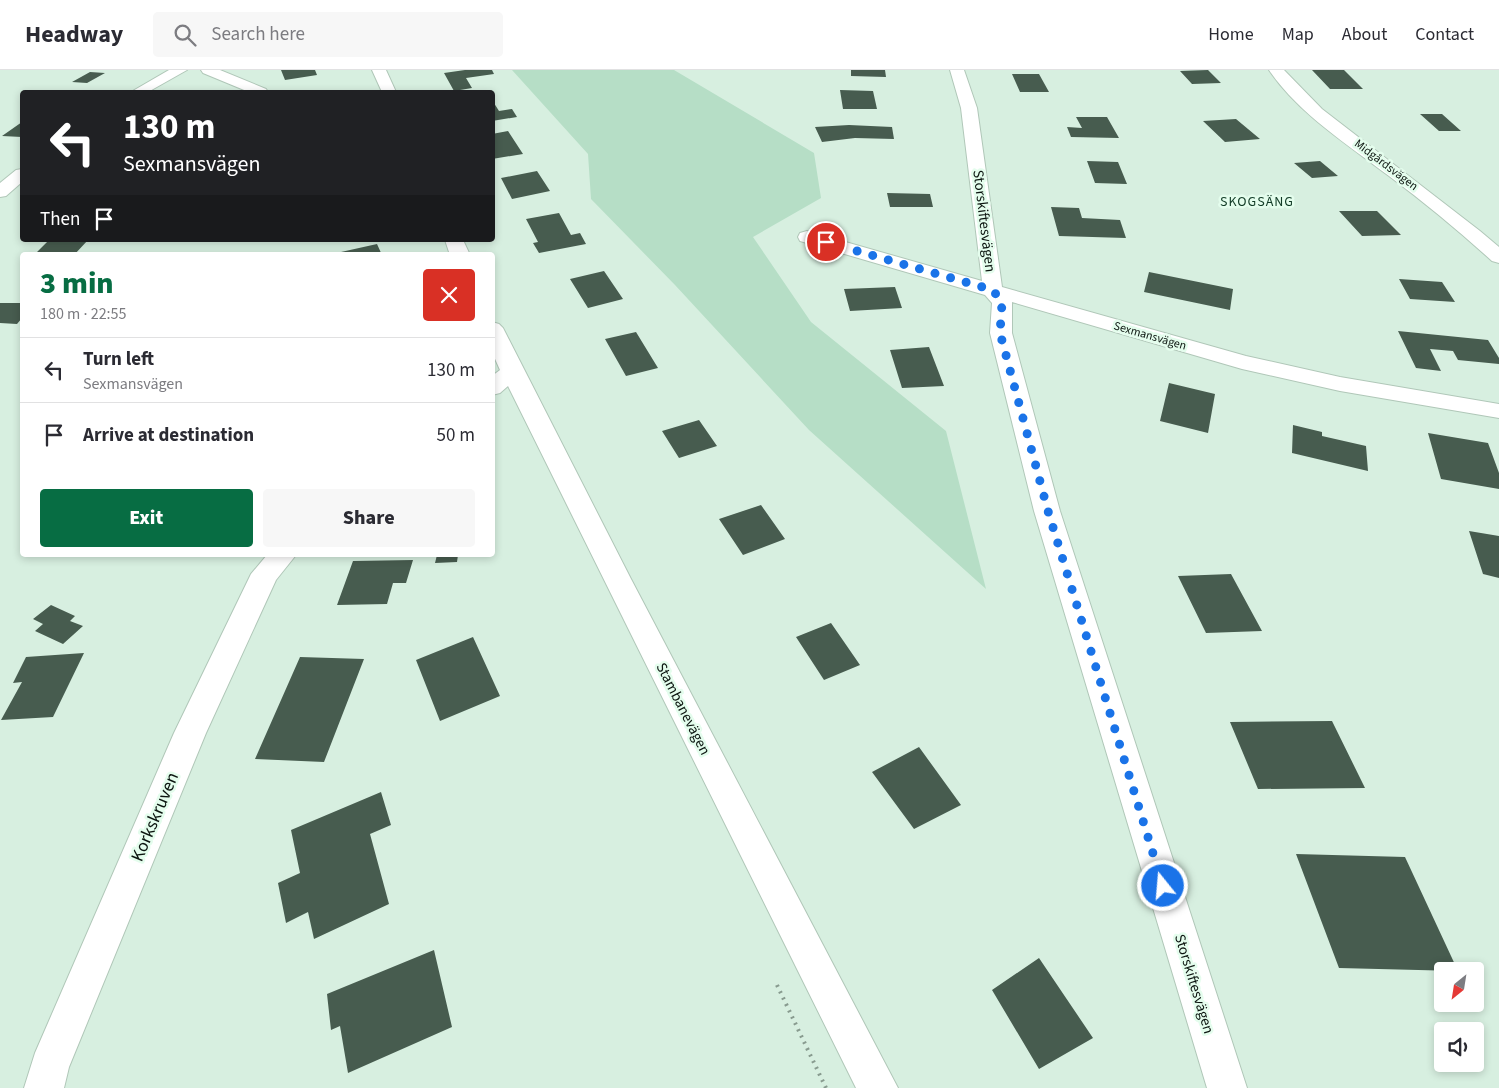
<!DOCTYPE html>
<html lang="en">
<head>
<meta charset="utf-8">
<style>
	:root { --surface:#fff; --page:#f7f7f7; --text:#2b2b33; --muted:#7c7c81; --line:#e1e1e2; --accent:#076d43 }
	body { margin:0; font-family:"Source Sans 3",sans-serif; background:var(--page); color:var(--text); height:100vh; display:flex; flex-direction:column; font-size:19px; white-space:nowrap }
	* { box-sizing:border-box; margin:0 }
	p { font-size:16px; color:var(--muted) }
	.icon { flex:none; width:28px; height:28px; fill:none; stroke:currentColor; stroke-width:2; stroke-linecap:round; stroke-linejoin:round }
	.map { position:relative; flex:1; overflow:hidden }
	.drawer { position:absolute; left:20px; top:182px; width:475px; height:305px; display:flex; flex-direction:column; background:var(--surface); border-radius:5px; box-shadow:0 2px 8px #0003 }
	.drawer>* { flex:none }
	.hud { position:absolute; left:20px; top:20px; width:475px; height:152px; border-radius:5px; box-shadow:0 2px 8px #0003; background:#202124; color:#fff; overflow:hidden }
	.needle { width:32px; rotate:210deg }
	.tools { position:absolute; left:1434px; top:892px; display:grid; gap:10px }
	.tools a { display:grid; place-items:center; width:50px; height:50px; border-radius:5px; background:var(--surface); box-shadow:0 2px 8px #0003; font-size:25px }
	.pin { position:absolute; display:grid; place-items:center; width:42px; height:42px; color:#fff; margin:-21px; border:2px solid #fff; border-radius:50%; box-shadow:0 1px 5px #0007 }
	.me { position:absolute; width:55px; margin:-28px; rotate:343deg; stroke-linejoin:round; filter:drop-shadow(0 0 4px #0008) }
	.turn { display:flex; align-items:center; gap:18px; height:105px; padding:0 20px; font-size:22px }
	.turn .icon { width:65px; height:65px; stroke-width:2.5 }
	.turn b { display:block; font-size:35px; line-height:42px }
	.then { display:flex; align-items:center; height:48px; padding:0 20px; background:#0003; gap:10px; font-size:19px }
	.round { display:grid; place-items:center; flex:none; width:52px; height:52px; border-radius:5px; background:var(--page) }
	.summary { display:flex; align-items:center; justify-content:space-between; height:85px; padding:0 20px }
	h1 { font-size:30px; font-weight:800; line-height:38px; color:var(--accent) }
	.action { display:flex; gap:10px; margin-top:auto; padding:10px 20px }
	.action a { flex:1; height:58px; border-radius:5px; background:var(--accent); color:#fff; font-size:20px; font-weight:800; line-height:58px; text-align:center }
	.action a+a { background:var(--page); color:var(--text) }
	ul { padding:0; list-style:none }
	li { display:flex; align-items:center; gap:15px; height:65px; padding:0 20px; border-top:1px solid var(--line) }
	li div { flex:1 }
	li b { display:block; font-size:19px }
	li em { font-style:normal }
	header { display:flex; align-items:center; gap:30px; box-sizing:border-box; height:70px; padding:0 25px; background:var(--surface); border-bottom:1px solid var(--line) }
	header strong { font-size:24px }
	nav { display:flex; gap:28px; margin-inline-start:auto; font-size:18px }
	.search { width:350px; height:45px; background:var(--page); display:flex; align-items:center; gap:12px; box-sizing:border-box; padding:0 18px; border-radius:5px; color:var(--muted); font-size:19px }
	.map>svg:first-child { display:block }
	.green { fill:#b6dec6 }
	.building { fill:#475c4f }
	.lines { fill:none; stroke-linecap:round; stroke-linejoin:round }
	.minor-casing { stroke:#b0c7b8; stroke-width:2 }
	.path { stroke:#889b8f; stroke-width:4; stroke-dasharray:2 5; stroke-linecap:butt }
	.minor { fill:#fff; fill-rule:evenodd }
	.route { stroke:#1a73e8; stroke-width:9; stroke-dasharray:0 16.2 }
	.labels { text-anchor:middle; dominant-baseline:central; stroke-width:5; stroke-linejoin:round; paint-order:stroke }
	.far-street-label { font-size:12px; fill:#0b140f; stroke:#e4fded }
	.far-neighbourhood-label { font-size:14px; letter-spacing:1px; fill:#113b26; stroke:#e4fded }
	.street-label { font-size:15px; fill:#0b140f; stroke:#e4fded }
	.near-street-label { font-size:18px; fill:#0b140f; stroke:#e4fded }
</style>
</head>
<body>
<header>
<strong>Headway</strong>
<div class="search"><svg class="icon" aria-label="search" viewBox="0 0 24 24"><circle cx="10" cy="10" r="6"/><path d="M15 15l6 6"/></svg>Search here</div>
<nav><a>Home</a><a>Map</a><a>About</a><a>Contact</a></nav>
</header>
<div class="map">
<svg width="1499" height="1018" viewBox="0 0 1499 1018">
	<rect width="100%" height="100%" fill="#d7efe0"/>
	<path class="green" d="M512 0H674L814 83 821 128 753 167 811 252 946 361 986 519 809 360 675 215 591 129 588 84Z"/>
	<path class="building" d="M281 0H315L317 5 285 10Z
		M465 0H492L494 4 466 8 472 18 454 21 444 3Z
		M851 0H885L886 7 851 6Z
		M1208 0 1221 13 1192 14 1180 1Z
		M1312 0H1344L1363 19H1330Z
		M90 2 105 3 87 13 72 12Z
		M1012 4H1039L1049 22H1020Z
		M840 20 873 21 877 39H843Z
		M492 30 499 41 512 39 517 47 492 51Z
		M1420 44H1442L1461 61H1439Z
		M1076 47H1107L1119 68 1071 67 1067 57 1082 58Z
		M1236 49 1260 69 1225 72 1203 51Z
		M22 52V67L2 66Z
		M849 55 892 57 894 69 855 68 822 72 815 57Z
		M508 61 523 84 492 89V64Z
		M1087 91 1118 92 1127 114 1095 113Z
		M1320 91 1338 106 1312 108 1294 93Z
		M537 101 550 121 512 129 501 108Z
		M887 123 930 124 933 137H890Z
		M1051 137 1079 138 1082 148 1120 150 1126 168 1059 166Z
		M1339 141H1377L1401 165 1362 166Z
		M559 143 571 165 580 163 586 174 539 183 533 173 538 172 526 149Z
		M49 170H88L74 185H34Z
		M377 174 382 185H332V184Z
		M604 201 623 229 588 238 570 209Z
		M1149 202 1233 219 1230 240 1144 222Z
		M1399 209 1442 212 1455 232 1410 229Z
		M895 217 902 238 850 241 844 219Z
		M0 233H22V248L17 254 0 253Z
		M1398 261 1488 270 1499 288V294L1458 290 1453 281 1430 279 1441 301 1416 298Z
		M636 262 658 298 626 306 605 269Z
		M929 277 944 316 902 318 890 280Z
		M1169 313 1215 324 1208 363 1160 351Z
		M699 350 717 376 679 388 662 361Z
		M1293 355 1322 362V366L1366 376 1368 401 1292 383Z
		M1428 363 1488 373 1499 403V419L1441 409Z
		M761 435 785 469 743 485 719 449Z
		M1469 461 1499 466V508L1483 504Z
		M437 485H458L457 492 435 493Z
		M413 490 406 513H393L387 534 337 535 353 491Z
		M1231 504 1262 561 1206 563 1178 506Z
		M51 535 75 546 70 551 83 556 63 574 35 561 43 554 33 549Z
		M831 553 860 595 824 610 796 567Z
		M473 567 500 626 440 651 416 590Z
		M84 583 53 647 1 650 22 612 13 613 26 587Z
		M300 587 364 589 324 692 255 689Z
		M1332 651 1365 718 1258 719 1230 652Z
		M919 677 961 735 914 759 872 702Z
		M381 722 391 755 370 764 389 834 314 869 308 842 286 853 278 813 300 803 291 760Z
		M1296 784 1405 787 1458 901 1339 898Z
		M434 880 452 957 348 1003 340 956 331 960 327 924Z
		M1039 888 1093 968 1039 999 992 920Z"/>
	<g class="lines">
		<g class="minor-casing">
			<path id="minor" d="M169 0H187L148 22H131Z
				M201 0H220L266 19 268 22H249L203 3Z
				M372 0H386L396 22H382Z
				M950 0H964L977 38 1002 217 1246 286 1340 307 1499 334V348L1340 321 1242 299 1012 232V263L1060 441 1247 1018H1207L1034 441 990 263 992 233 985 225 800 171 798 167 800 163 807 161 982 211 961 38Z
				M1269 0H1284L1322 39 1480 161 1499 177V193L1492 191C1459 161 1425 133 1389 106 1347 74 1299 44 1269 0Z
				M22 99V112L6 126 0 127V113L16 100Z
				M445 170H463L470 185H450Z
				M492 252 499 254 503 258 631 509 898 1018H856L508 316 500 323 492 325V306L500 300 492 282Z
				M267 485H296L276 510 206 663 69 997 64 1018H24L35 983 174 663 251 504Z"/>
		</g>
		<path class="path" d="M777 915 826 1018"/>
		<use href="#minor" class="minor"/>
	</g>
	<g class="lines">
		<path class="route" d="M826 172 993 220 1002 233 1000 263 1048 441 1163 816"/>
	</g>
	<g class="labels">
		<g class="far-street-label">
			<text transform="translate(1386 95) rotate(37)">Midgårdsvägen</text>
			<text transform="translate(1150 266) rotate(16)">Sexmansvägen</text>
		</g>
		<g class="far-neighbourhood-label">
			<text x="1257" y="132">SKOGSÄNG</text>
		</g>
		<g class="street-label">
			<text transform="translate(984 151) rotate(83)">Storskiftesvägen</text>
			<text transform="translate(683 639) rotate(63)">Stambanevägen</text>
			<text transform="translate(1194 914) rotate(73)">Storskiftesvägen</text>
		</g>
		<g class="near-street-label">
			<text transform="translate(155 747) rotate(-67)">Korkskruven</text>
		</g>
	</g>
</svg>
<div class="tools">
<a><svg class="needle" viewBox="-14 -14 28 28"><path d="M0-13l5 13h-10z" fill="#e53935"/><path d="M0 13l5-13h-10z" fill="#7c7c81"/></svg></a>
<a><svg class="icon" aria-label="sound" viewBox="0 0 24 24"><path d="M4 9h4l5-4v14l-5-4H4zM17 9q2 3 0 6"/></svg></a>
</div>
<div class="pin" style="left:826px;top:172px;background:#d93025"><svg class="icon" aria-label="arrive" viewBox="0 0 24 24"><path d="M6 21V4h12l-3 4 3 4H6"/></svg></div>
<svg class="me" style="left:1163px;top:816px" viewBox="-20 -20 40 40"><circle r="17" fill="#1a73e8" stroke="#fff" stroke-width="3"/><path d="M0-11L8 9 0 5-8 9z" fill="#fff"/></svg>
<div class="hud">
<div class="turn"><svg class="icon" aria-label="left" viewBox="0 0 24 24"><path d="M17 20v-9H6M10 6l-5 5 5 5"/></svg><div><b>130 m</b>Sexmansvägen</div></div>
<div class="then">Then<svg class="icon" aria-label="arrive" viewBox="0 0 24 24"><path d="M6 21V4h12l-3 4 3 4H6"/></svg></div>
</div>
<section class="drawer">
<div class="summary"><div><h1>3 min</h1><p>180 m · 22:55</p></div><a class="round" style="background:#d93025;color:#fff"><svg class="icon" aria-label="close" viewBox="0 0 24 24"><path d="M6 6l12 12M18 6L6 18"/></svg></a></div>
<ul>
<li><svg class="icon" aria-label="left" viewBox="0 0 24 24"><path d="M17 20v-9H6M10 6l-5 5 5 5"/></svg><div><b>Turn left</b><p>Sexmansvägen</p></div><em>130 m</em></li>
<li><svg class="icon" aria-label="arrive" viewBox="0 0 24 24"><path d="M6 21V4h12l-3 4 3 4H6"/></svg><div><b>Arrive at destination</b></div><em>50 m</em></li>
</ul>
<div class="action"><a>Exit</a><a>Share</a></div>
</section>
</div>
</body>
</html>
